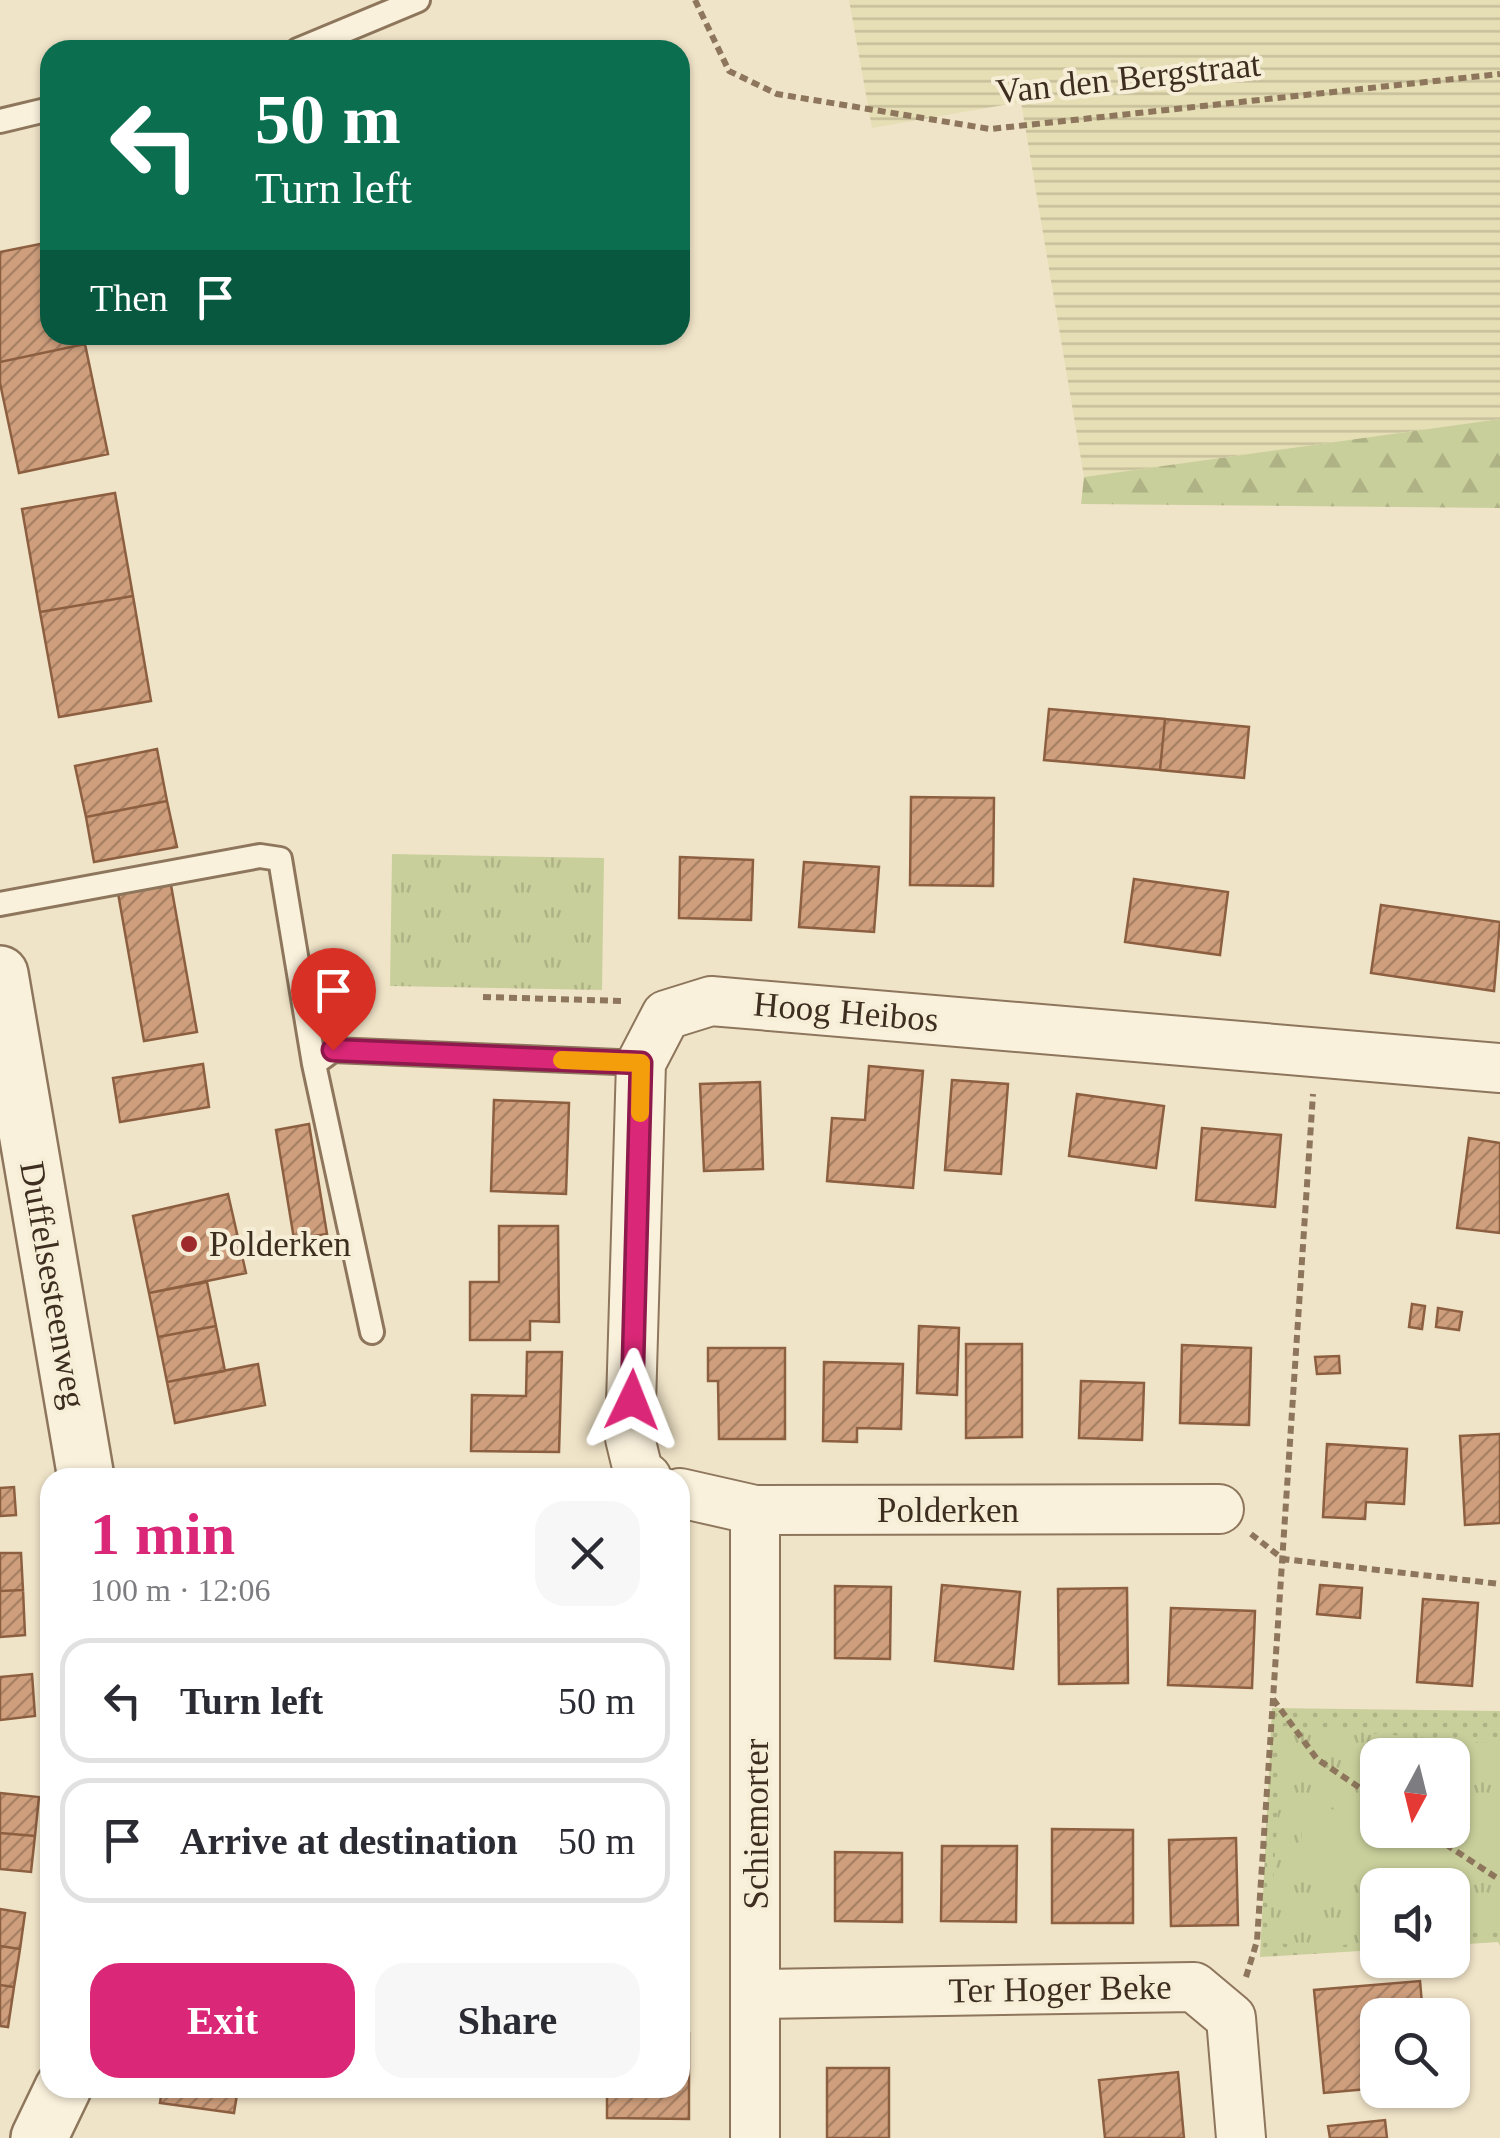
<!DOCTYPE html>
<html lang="en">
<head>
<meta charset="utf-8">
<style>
	:root { --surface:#fff; --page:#f7f7f7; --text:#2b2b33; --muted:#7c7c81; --line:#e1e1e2; --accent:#db2777 }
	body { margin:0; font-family:"Times New Roman",serif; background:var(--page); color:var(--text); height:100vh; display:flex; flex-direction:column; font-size:38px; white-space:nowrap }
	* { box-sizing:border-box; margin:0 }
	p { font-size:32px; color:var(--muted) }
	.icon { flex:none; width:55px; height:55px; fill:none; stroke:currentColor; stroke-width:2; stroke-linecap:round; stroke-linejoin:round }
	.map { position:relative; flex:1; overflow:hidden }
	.sheet { position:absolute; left:40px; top:1468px; width:650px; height:630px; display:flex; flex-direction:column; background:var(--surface); border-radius:30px; box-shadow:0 2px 8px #0004 }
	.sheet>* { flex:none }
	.hud { position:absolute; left:40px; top:40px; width:650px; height:305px; border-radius:30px; box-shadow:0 2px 8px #0004; background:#0b6e4f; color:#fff; overflow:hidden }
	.needle { width:65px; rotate:187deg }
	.controls { position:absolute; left:1360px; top:1738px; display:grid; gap:20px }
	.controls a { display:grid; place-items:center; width:110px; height:110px; border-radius:20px; background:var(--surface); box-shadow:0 2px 8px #0004; font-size:50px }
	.pin { position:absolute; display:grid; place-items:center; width:85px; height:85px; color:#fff; margin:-102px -42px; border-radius:50% 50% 50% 0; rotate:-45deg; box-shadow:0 0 10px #0007 }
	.pin .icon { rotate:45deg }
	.me { position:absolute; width:110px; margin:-55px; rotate:2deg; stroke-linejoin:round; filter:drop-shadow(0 0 8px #0008) }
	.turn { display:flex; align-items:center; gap:35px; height:210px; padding:0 50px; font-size:45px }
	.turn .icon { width:130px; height:130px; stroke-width:2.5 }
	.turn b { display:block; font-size:70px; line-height:85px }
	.then { display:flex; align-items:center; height:95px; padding:0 50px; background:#0003; gap:20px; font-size:38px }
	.round { display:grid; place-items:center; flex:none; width:105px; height:105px; border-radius:30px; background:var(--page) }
	.overview { display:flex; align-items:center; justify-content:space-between; height:170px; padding:0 50px }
	h1 { font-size:60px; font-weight:700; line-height:75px; color:var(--accent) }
	.action { display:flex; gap:20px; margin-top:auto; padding:20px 50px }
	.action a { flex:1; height:115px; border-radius:30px; background:var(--accent); color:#fff; font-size:40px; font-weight:700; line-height:115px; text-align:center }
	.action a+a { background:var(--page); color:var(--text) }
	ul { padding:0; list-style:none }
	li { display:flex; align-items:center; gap:30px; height:125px; margin:0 20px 15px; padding:0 30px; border:5px solid var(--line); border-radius:30px }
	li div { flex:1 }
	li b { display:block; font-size:38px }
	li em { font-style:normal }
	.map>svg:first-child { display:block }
	.farmland { fill:url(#farmland-rules) }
	.grass { fill:url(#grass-dots); fill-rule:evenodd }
	.forest { fill:url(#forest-firs) }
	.park { fill:url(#park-tufts) }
	.pitch { fill:#c9cf9b }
	.building { fill:url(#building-hatch); stroke:#8d5f41; stroke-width:2.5 }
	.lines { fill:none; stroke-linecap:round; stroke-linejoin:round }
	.service-casing { stroke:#8d765c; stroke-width:28 }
	.minor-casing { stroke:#8d765c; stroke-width:52 }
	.tertiary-casing { stroke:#8d765c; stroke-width:60 }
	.path { stroke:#8d765c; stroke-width:6; stroke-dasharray:8 5; stroke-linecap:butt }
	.service { stroke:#faf1dc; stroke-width:22 }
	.minor { stroke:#faf1dc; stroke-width:48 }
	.tertiary { stroke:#faf1dc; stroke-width:55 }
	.route-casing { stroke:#8e194d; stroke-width:25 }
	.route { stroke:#db2777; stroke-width:18 }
	.slow { stroke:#f59e0b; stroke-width:18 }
	.poi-dot { fill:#9e2a2b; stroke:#f7eed8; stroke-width:4 }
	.labels { text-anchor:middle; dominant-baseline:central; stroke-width:8; stroke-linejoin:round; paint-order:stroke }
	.street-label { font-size:35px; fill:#3d2e20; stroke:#f7eed8 }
	.poi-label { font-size:35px; fill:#3d2e20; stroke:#f7eed8; text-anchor:start }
</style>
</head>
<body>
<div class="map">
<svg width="1500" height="2138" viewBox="0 0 1500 2138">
	<defs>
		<pattern id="farmland-rules" width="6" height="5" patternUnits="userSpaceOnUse" patternTransform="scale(2.5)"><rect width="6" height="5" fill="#e6deb5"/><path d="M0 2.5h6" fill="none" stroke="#c6bf9b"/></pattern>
		<pattern id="grass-dots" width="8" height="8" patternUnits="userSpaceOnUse" patternTransform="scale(2.5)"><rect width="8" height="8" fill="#c9cf9b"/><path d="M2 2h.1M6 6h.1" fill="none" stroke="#aeb285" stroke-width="1.8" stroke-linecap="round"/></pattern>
		<pattern id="forest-firs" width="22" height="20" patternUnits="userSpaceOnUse" patternTransform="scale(2.5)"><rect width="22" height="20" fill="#c9cf9b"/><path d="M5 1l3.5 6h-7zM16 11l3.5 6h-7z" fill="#aeb285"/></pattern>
		<pattern id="park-tufts" width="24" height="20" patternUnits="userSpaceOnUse" patternTransform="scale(2.5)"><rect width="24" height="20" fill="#c9cf9b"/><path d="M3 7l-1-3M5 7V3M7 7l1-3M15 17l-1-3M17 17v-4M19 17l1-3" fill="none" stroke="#aeb285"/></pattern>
		<pattern id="building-hatch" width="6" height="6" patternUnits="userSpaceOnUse" patternTransform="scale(2.5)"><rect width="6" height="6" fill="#cf9f7d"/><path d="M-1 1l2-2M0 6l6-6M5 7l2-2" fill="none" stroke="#a98266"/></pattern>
	</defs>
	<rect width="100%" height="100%" fill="#f0e4c8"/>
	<path class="farmland" d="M849 0H1500V419L1084 477 1021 102 872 128Z"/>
	<path class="grass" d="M1272 1708 1500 1711V1946L1498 1942 1453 1945 1452 1885H1378L1377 1950 1260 1957ZM1378 1755H1452V1830H1378Z"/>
	<path class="forest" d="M1500 419V508L1081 504 1084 477Z"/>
	<path class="park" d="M392 854 604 858 602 990 390 986Z
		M1284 1726 1500 1744V1819L1453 1816 1452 1755H1378L1377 1812 1303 1808 1300 1872 1500 1884V1927L1453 1932 1452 1885H1378L1377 1941 1308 1949 1269 1940Z"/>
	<path class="pitch" d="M1303 1808 1377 1812 1378 1830H1452L1453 1816 1500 1819V1884L1300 1873Z"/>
	<path class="building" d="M50 242V335H83L85 344 0 362V252Z
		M85 344 108 454 19 473 0 383V362Z
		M115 493 133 596 40 612 22 509Z
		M133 596 151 701 59 717 40 612Z
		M1049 709 1165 719 1160 770 1044 760Z
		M1165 719 1249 727 1244 778 1160 770Z
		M157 749 167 801 86 817 75 766Z
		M911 797 994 798 993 886 910 885Z
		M167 801 177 847 94 862 86 817Z
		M680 857 753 860 751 920 679 918Z
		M804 862 879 867 874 932 799 927Z
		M1134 879 1228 892 1220 955 1125 942Z
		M171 885 197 1032 144 1041 118 893Z
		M1381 905 1500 922 1494 991 1371 973Z
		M203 1064 209 1107 120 1122 113 1078Z
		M869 1066 923 1071 913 1188 827 1181 832 1118 865 1120Z
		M952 1080 1008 1084 1001 1174 945 1170Z
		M760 1082 763 1169 704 1171 700 1084Z
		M1077 1094 1164 1106 1156 1168 1069 1156Z
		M494 1100 569 1103 566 1194 491 1191Z
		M309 1124 327 1234 294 1239 276 1130Z
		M1202 1128 1281 1135 1275 1207 1196 1200Z
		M1469 1138 1500 1143V1233L1457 1228Z
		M228 1194 246 1273 149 1293 133 1216Z
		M499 1226H558L559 1322 530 1321V1340H470V1282H499Z
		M207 1282 216 1326 158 1337 149 1293Z
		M1412 1304 1425 1306 1422 1329 1409 1327Z
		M1438 1308 1462 1312 1459 1330 1436 1327Z
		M216 1326 225 1371 167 1382 158 1337Z
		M919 1326 959 1328 957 1395 917 1393Z
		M966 1344H1022V1437L966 1438Z
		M1182 1345 1251 1348 1249 1425 1180 1423Z
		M708 1348H785V1439H719L718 1381H708Z
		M527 1352H562L559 1452 471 1451 472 1395 526 1396Z
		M1339 1356 1340 1373 1317 1374 1315 1357Z
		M824 1362 903 1364 901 1429 857 1428V1442L823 1441Z
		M258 1364 265 1405 175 1423 167 1382Z
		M1081 1381 1144 1383 1142 1440 1079 1438Z
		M1500 1434V1523L1465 1525 1460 1436Z
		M1327 1444 1407 1449 1404 1504 1366 1502 1365 1519 1323 1517Z
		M14 1487 16 1515 0 1516V1488Z
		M0 1553H21L23 1590 0 1591Z
		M942 1585 1020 1592 1013 1669 935 1661Z
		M1320 1585 1362 1588 1360 1618 1317 1614Z
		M835 1586 891 1587 890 1659 835 1658Z
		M1127 1588 1128 1683 1059 1684 1058 1589Z
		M23 1590 25 1635 0 1637V1591Z
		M1423 1599 1478 1603 1472 1686 1417 1682Z
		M1171 1608 1255 1611 1252 1688 1168 1685Z
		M32 1674 35 1716 0 1720V1677Z
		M680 1706H685L686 1780H680Z
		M0 1793 39 1797 35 1836 0 1833Z
		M1052 1829 1133 1830V1923H1052Z
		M0 1833 35 1836 31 1872 0 1869Z
		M1236 1838 1238 1925 1171 1926 1169 1840Z
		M942 1846H1017L1016 1922 941 1921Z
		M835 1852 902 1853V1922L835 1921Z
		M680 1855H684L683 1893H680Z
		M0 1909 25 1913 20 1949 0 1946Z
		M680 1926H687V2002H680Z
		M0 1946 20 1949 14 1987 0 1985Z
		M1420 1981 1423 2015H1378V2088L1324 2093 1314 1990Z
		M0 1985 14 1987 8 2027 0 2026Z
		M680 2033H689V2119L607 2118V2088H680Z
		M827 2068H889V2138H827Z
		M1178 2072 1184 2138H1105L1099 2080Z
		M162 2088H238L234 2113 160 2103Z
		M1385 2120 1387 2138H1330L1328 2126Z"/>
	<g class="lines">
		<g class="service-casing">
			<path id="service" d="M298 50 418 0
				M0 121 50 109
				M0 904 260 856 280 859 314 1064
				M372 1332 314 1064 333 1050 641 1063"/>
		</g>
		<g class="minor-casing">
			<path id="minor" d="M647 1478 638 1471 630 1438 641 1063 666 1015 711 1001 1500 1068
				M680 1493 755 1510 1219 1509
				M756 1994 1194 1987 1231 2018 1241 2138
				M755 2138V1510"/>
		</g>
		<g class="tertiary-casing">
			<path id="tertiary" d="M0 974 86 1478
				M39 2138 63 2088"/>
		</g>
		<path class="path" d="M695 0 729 71 777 94 990 129 1500 74
			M483 997 623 1001
			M1251 1534 1283 1559 1500 1584
			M1273 1699 1317 1759 1378 1800
			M1424 1830 1500 1880
			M1246 1977 1257 1941 1313 1094"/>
		<use href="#service" class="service"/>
		<use href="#minor" class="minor"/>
		<use href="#tertiary" class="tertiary"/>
	</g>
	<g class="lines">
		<g class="route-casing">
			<path id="route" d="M333 1050 641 1063 632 1400"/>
		</g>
		<use href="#route" class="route"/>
		<path class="slow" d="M562 1060 641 1063 640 1113"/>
	</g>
	<circle class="poi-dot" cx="189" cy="1244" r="10"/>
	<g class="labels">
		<g class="street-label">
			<text transform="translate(1128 78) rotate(-6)">Van den Bergstraat</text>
			<text transform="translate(846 1012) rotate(5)">Hoog Heibos</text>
			<text transform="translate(53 1285) rotate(80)">Duffelsesteenweg</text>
			<text x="948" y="1510">Polderken</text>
			<text transform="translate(756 1824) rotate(-90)">Schiemorter</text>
			<text transform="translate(1060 1989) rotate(-1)">Ter Hoger Beke</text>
		</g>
		<g class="poi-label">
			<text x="209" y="1244">Polderken</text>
		</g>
	</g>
</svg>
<div class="controls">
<a><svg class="needle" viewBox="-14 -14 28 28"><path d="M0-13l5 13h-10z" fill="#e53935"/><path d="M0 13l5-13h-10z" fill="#7c7c81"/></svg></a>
<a><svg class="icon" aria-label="sound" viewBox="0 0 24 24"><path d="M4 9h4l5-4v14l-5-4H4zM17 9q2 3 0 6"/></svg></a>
<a><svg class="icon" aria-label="search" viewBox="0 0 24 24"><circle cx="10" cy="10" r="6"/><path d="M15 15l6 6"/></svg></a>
</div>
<div class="pin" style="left:333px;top:1050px;background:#d93025"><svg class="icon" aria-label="arrive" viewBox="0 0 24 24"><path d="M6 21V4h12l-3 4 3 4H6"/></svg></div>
<svg class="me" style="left:632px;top:1400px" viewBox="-20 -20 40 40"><path d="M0-17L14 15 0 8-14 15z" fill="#db2777" stroke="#fff" stroke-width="4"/></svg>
<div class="hud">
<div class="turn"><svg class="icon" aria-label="left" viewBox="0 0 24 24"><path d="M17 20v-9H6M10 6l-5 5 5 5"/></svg><div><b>50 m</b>Turn left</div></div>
<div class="then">Then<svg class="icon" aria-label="arrive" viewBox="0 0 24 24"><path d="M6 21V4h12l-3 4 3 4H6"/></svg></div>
</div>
<section class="sheet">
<div class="overview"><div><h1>1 min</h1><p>100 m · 12:06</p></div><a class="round"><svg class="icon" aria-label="close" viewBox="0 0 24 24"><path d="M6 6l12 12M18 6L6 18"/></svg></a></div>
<ul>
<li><svg class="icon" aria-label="left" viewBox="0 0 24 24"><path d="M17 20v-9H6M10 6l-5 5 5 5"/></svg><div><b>Turn left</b></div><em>50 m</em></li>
<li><svg class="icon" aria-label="arrive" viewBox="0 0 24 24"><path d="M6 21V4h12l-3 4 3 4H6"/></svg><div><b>Arrive at destination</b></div><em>50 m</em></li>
</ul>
<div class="action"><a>Exit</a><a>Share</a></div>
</section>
</div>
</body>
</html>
